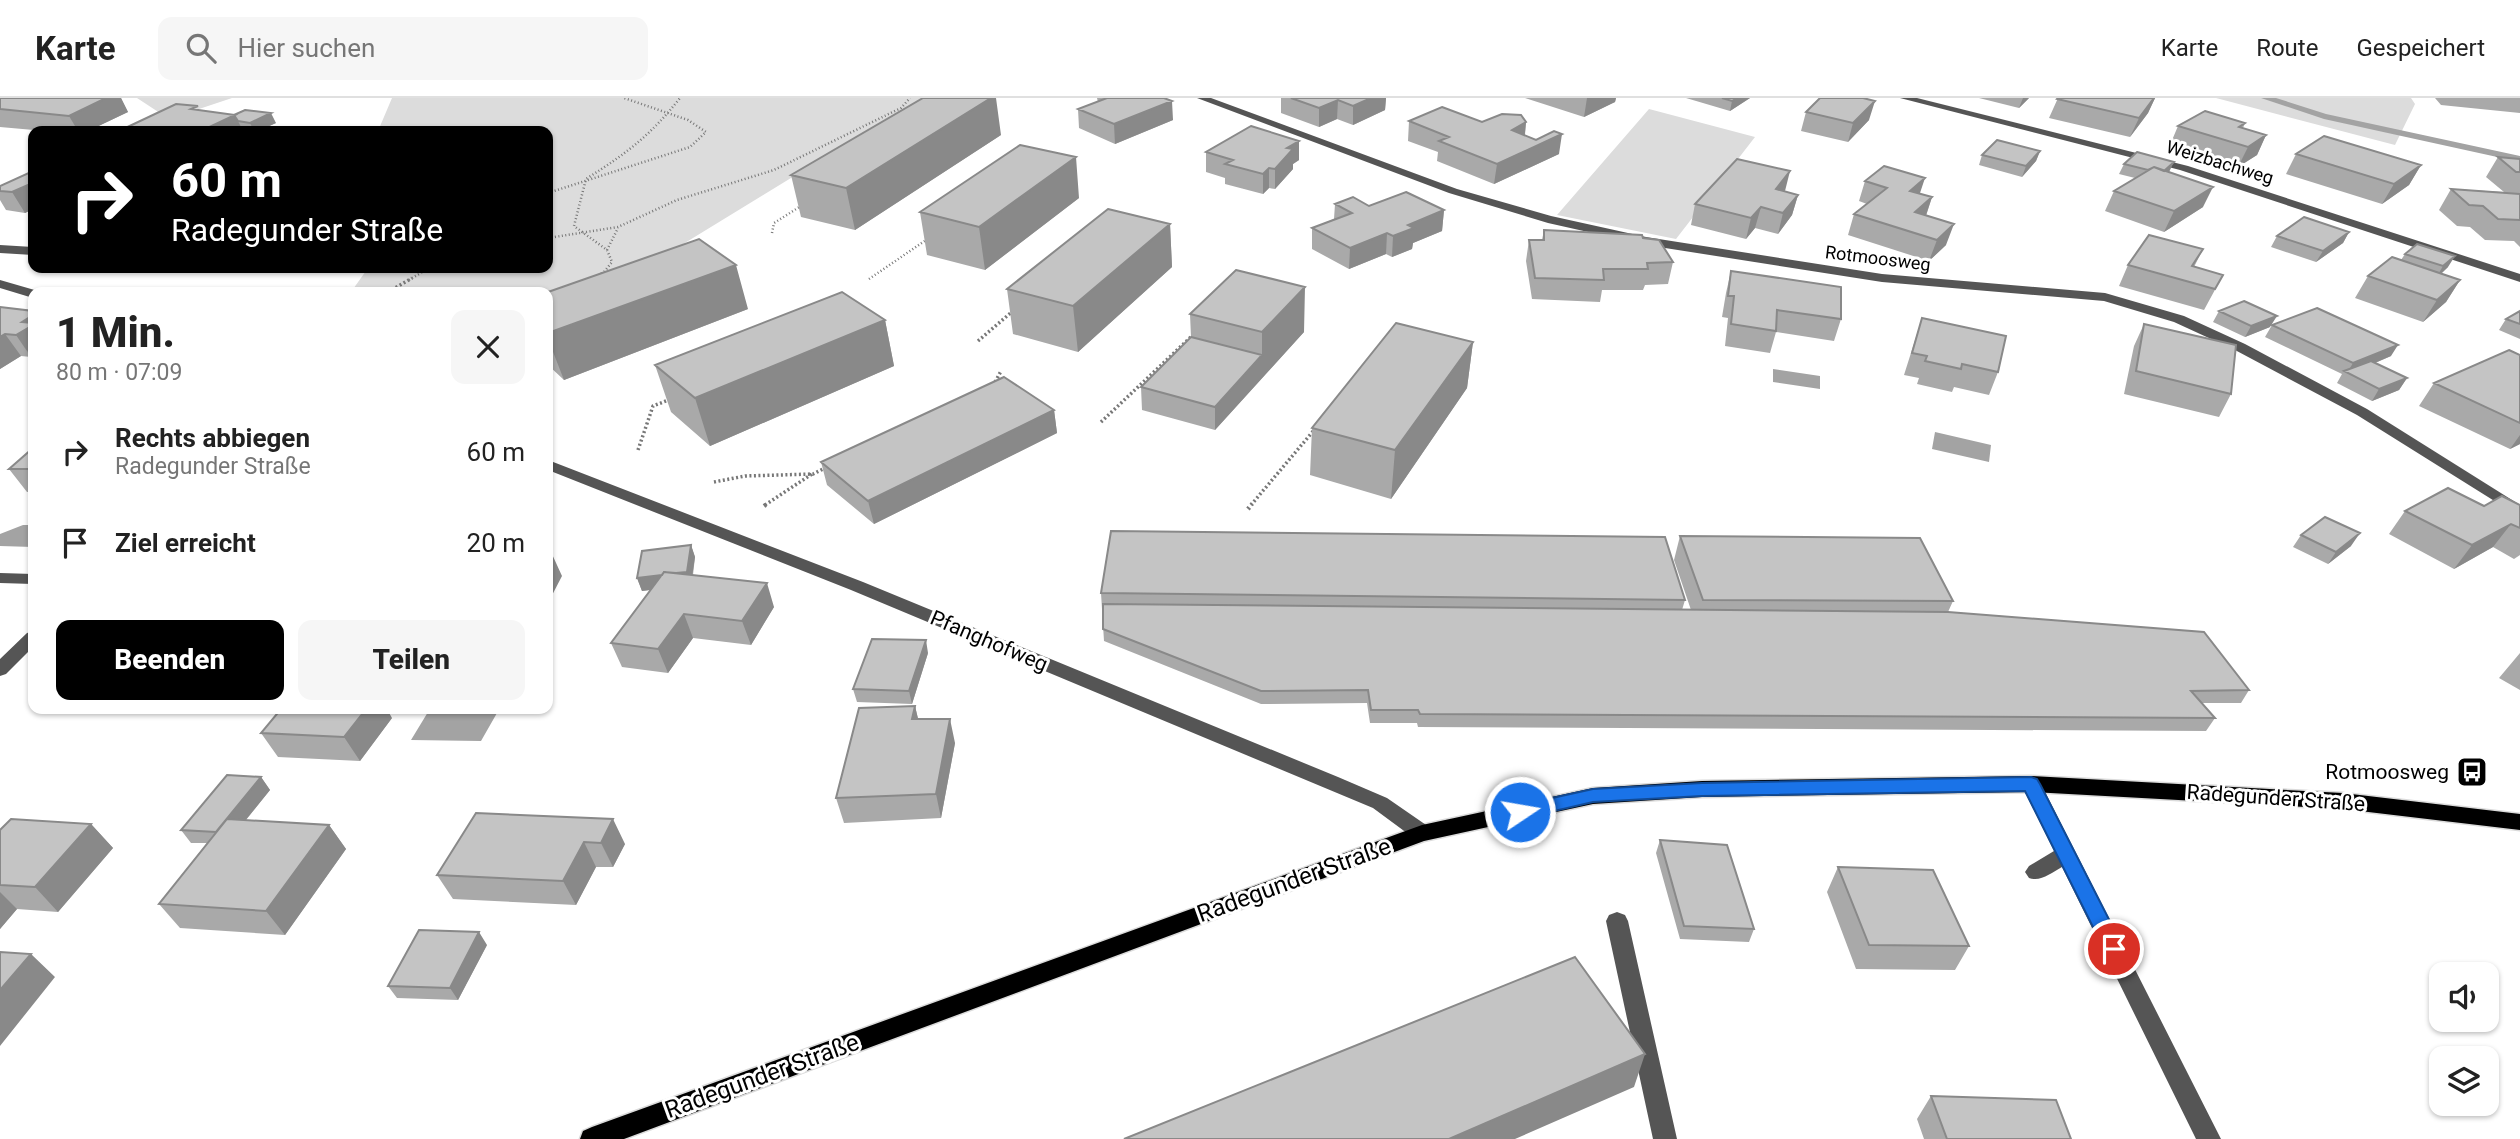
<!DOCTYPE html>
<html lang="de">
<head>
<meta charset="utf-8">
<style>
	:root { --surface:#fff; --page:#f6f6f6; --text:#222; --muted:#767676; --line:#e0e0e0; --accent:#000 }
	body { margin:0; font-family:Roboto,sans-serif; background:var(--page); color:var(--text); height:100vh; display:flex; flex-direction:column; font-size:26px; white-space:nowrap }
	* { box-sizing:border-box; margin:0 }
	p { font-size:23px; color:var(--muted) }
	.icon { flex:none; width:38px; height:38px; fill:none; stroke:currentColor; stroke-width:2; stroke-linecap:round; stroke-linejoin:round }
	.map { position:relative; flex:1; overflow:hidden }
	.sheet { position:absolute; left:28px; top:189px; width:525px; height:427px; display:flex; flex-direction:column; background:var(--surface); border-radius:14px; box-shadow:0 2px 5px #0004 }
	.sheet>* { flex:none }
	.top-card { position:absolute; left:28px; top:28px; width:525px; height:147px; border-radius:14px; box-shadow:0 2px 5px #0004; background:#000; color:#fff; overflow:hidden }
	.buttons { position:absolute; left:2429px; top:864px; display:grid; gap:14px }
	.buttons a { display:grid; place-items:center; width:70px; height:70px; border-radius:14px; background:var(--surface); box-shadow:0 2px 5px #0004; font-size:35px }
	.pin { position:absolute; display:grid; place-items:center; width:60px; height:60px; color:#fff; margin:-30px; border:4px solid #fff; border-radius:50%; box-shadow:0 2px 7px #0007 }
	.me { position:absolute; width:77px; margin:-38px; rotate:78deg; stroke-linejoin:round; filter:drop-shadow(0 0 5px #0008) }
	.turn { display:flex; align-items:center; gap:24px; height:147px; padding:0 28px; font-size:32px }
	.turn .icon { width:91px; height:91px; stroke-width:2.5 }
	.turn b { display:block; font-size:49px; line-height:60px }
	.round { display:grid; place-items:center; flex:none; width:74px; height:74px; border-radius:14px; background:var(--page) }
	.summary { display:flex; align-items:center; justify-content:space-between; height:119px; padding:0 28px }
	h1 { font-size:42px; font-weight:800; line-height:52px }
	.primary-button { display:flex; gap:14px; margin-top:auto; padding:14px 28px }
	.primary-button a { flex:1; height:80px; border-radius:14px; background:var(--accent); color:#fff; font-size:28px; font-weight:800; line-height:80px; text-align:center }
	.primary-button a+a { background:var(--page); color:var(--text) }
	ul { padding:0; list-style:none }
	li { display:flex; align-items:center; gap:21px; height:91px; padding:0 28px }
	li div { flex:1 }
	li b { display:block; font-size:26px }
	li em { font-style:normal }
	header { display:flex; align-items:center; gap:42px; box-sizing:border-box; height:98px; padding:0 35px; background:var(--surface); border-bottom:2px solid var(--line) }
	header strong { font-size:33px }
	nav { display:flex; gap:38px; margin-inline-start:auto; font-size:24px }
	.search { width:490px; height:63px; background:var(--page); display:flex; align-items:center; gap:18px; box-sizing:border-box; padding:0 24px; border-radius:14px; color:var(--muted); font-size:26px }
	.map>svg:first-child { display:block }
	.green { fill:#dcdcdc }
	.water { fill:#a3a3a3 }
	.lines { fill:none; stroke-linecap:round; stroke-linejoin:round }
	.stream { fill:#a3a3a3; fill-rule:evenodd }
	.major-casing { stroke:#dbdbdb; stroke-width:3 }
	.path-far2 { stroke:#777; stroke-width:2.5; stroke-dasharray:1 2.5; stroke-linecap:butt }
	.path-far1 { stroke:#777; stroke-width:3.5; stroke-dasharray:2 2.5; stroke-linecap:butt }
	.path { stroke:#777; stroke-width:4.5; stroke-dasharray:2 3.5; stroke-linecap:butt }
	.minor { fill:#555; fill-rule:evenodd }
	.major { fill:#000; fill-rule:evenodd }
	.wall { fill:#a9a9a9 }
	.shaded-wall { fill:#898989 }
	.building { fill:#c4c4c4; stroke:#898989; stroke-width:2 }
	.route { fill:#1a73e8; stroke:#114b97; stroke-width:2 }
	.labels { text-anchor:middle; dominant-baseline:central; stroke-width:6; stroke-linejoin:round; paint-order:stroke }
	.far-street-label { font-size:18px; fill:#000; stroke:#fff }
	.street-label { font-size:21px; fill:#000; stroke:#fff }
	.poi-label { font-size:21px; fill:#000; stroke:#fff; text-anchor:end }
	.near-street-label { font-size:24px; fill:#000; stroke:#fff }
</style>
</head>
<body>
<header>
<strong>Karte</strong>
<div class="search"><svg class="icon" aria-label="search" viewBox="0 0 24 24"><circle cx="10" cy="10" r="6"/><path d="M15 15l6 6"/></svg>Hier suchen</div>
<nav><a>Karte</a><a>Route</a><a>Gespeichert</a></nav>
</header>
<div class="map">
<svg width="2520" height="1041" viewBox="0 0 2520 1041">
	<rect width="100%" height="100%" fill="#fff"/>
	<path class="green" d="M137 0H232L169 21Z
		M392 0H943L822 61 675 151 548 194H351L368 170H548V33H378Z
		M2216 0H2411L2415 6 2395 47Z
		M1649 11 1755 39 1676 141 1557 117Z"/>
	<path class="water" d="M1773 271 1820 278V291L1773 284Z
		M1935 334 1991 347 1989 364 1932 351Z
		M23 427H33V449L0 448V436Z
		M428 614 497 615 481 643 411 642Z"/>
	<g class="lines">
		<path class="stream" d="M2261 0H2276L2326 16 2520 58V64L2324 21Z"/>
		<g class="major-casing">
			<path id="major" d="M2031 678 2343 695 2520 716V732L2343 711 2031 694 1702 699 1593 706 1424 743 624 1041H580L583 1033 592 1029 1422 727 1593 690 1702 683Z"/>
		</g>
		<path class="path-far2" d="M548 95 690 49 706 34 688 22 624 0
			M772 135 774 125 801 108
			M548 140 618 129 677 102 774 72 901 10 910 0
			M607 152 618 130
			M595 179 604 174 612 164 607 152 574 128 586 81C627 55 650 38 680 0
			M869 181 929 140
			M409 182 429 170"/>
		<path class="path-far1" d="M388 194 412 180
			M978 243 1014 212
			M993 288 1001 273
			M1101 324 1194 236
			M638 352 653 308 671 301
			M714 384 745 378 813 376 827 369
			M765 407 812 376
			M1251 407 1315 331"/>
		<path class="path" d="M764 408 767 406
			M1248 411 1252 406"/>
		<path class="minor" d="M1197 0H1211L1457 91 1551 118 1646 139 1882 176 2105 195 2184 218 2245 246 2367 311 2520 407V419L2357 317 2235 252 2174 224 2104 203 1882 184 1646 147 1548 125 1449 95Z
			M1900 0H1917L2188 68 2520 176V184L2180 72Z
			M0 147 33 149V157L0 155Z
			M0 182 38 193V194H33V200L0 190Z
			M548 362 863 484 1338 679 1387 700 1429 729 1432 735 1429 741 1422 743 1415 741 1373 710 851 492 548 372Z
			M0 475 33 476V486L0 485Z
			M33 533V549L6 576 0 578V561L27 535Z
			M2031 678 2038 681 2041 686 2221 1041H2196L2062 769C2051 775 2041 784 2029 780L2025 774 2029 768 2054 753 2021 686 2024 681Z
			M1617 814 1625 817 1628 823 1677 1041H1653L1606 823 1609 817Z"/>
		<use href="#major" class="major"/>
	</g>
	<path class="wall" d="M0 0H121L128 14 88 33H45L0 29Z
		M1097 0H1164L1173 22 1115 46 1079 30 1078 11 1098 4Z
		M1281 0H1386L1385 12 1353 27 1337 21 1319 29 1281 15Z
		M1525 0H1616L1615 4 1584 19Z
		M1686 0H1750L1730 13Z
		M1979 0H2029L2019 10Z
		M2058 0H2155L2148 15 2130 39 2049 20Z
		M2435 0H2520V15L2441 7Z
		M200 12 276 25 258 33H119Z
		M1806 14 1869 22 1848 44 1801 33Z
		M1409 23 1526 24 1525 37 1536 42 1559 56 1494 86 1437 63 1438 54 1408 43Z
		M2245 25 2243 30 2266 37 2257 57 2238 69 2170 47 2178 28Z
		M1001 37 855 132 801 119 791 77Z
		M1299 43V62L1293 66V71L1275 91 1269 90 1263 96 1225 86V80L1206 74V54Z
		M2040 53 2036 63 2022 79 1979 67 1982 57Z
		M2296 56 2421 67 2409 87 2382 106 2286 76Z
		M2498 59 2520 61V149L2514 143 2485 142 2470 129 2457 128 2439 112 2451 91 2504 94 2486 79Z
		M2124 66 2169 74 2203 109 2164 134 2105 113 2114 93 2135 80 2119 76Z
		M33 73V111L25 115 6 112 0 102V88Z
		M1865 83 1932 99 1926 118 1946 147 1929 163 1848 137 1854 116 1867 106 1859 103Z
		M1785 94 1798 97 1792 117 1778 136 1755 130 1746 141 1691 127 1695 106Z
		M1079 100 985 172 927 157 920 114Z
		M1335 106 1444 112 1442 133 1413 145 1412 151 1392 159 1386 156 1349 171 1312 151V130L1334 121Z
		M1170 126 1172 169 1078 254 1013 236 1007 191Z
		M1544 132 1643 140 1673 164 1668 186 1645 187 1643 192H1602L1600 204 1532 201 1526 163 1529 142H1542Z
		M2349 134 2343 145 2316 164 2271 149 2277 138Z
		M2203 151 2194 169 2223 177 2204 212 2119 188 2128 167Z
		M2405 156 2448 169 2441 176 2460 182 2446 204 2423 224 2355 200 2368 178 2401 162Z
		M1731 173 1841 221 1834 243 1776 234 1770 255 1725 248 1728 220 1722 219 1726 195Z
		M548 194 748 211 564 282 548 267Z
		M0 209 31 259 21 258 0 271Z
		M2219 213 2270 229 2245 239 2213 224Z
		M2520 213V241L2499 232 2506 221Z
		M1190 216 1304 234 1215 332 1142 312 1141 289 1191 239Z
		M1922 220 1998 274 1989 297 1954 289 1952 294 1917 286 1919 280 1904 277Z
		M885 222 894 268 710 348 671 314 655 267Z
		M2144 226 2231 296 2219 319 2124 296 2134 248Z
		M2272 227 2391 258 2375 265 2407 280 2399 292 2372 303 2337 285 2342 276 2265 239Z
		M1473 244 1467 290 1391 401 1310 377 1312 330Z
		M2520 257V346L2510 351 2419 308 2434 285Z
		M1054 312 1057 335 874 426 827 387 821 364Z
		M33 350V394H27L9 371Z
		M2520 407V457L2514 461 2493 449 2454 471 2389 436 2405 413Z
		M2301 437 2351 448 2328 466 2293 449Z
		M1680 438 1953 503 1948 514 2249 592 2241 605H2202L2215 620 2206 633 1418 629 1417 625H1370L1367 605 1261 606 1104 543 1101 495 1685 502 1682 512H1691L1674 462Z
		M691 447 695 459 693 477 774 509 751 547 693 540 668 575 622 569 611 545 651 492 642 493 637 480Z
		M928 555 912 606 857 604 853 591Z
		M2520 555V592L2499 580Z
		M915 608 918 621 955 645 941 720 844 725 836 700Z
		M392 620 360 663 278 659 261 635Z
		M261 679 270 692 246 722 329 727 346 751 285 837 180 830 159 806 207 745H191L181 732Z
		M476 715 625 746 613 769H596L576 807 453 801 437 777Z
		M91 726 113 750 58 814 17 811 0 831V732Z
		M1660 742 1754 831 1749 844 1680 841 1656 755Z
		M1838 769 1969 848 1955 872 1856 871 1827 794Z
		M487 847 458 902 397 900 388 888Z
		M1931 998 2071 1041H1924L1917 1021Z"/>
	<path class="shaded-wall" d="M97 0H121L128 14 88 33H78L69 18Z
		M991 0H996L1001 37 855 132 846 90Z
		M1364 0H1386L1385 12 1353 27V8Z
		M1587 0H1616L1615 4 1584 19Z
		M1737 0H1750L1730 13 1732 3Z
		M2023 0H2029L2019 10Z
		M2154 0H2155L2148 15 2130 39 2139 20Z
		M1338 2 1337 21 1319 29V10Z
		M1172 3 1173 22 1115 46 1114 26Z
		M1875 3 1869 22 1848 44 1853 25Z
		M271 15 276 25 258 33H254L250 25Z
		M235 17 243 33H201Z
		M1526 24 1524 44 1512 32Z
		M1562 36 1559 56 1494 86 1497 66Z
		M2266 37 2257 57 2238 69 2248 49Z
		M1299 43V62L1293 66V71L1275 91V71L1287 50Z
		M2040 53 2036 63 2022 79 2026 68Z
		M1076 59 1079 100 985 172 979 129Z
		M2174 64 2169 74 2161 76Z
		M2421 67 2409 87 2382 106 2394 86Z
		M1269 70V90L1263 96V76Z
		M1790 73 1785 93 1776 91Z
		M1925 80 1918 101 1910 93Z
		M30 86 33 92V111L25 115 12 94Z
		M2213 89 2203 109 2164 134 2174 113Z
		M1798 97 1792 117 1778 136 1783 115Z
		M1932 99 1925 120 1915 114Z
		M1761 109 1755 130 1746 141 1751 120Z
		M1444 112 1442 133 1413 145 1412 151 1392 159 1393 138 1408 127Z
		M1170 126 1172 169 1078 254 1073 208Z
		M1954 126 1946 147 1929 163 1937 142Z
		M2349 134 2343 145 2316 164 2323 153Z
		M1387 135 1386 156 1349 171 1350 150Z
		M2455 158 2448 169 2436 180 2443 168Z
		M736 167 748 211 564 282 548 241V235Z
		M2460 182 2446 204 2423 224 2437 202Z
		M1305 189 1304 234 1215 332V309L1262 257V234Z
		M33 217V258L31 259 16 237 22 224Z
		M2277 218 2270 229 2245 239 2251 228Z
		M885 222 894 268 710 348 695 300Z
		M5 236 21 258 0 271V239Z
		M1473 244 1467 290 1391 401 1395 352Z
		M2398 247 2391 258 2349 276 2347 275 2353 265Z
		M2407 280 2399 292 2372 303 2379 291Z
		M1054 312 1057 335 874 426 868 403Z
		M2520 337V346L2510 351Z
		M2511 426 2493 449 2454 471 2472 447Z
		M2360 435 2351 448 2328 466 2336 454Z
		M691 447 695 459 691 486 642 493 637 480Z
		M551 454 562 478 548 505V461Z
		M767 485 774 509 751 547 742 523Z
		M684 516 693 540 668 575 658 551Z
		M926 542 928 555 912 606 909 593Z
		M915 608 921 633 912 621Z
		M366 611H387L392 620 360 663 344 639Z
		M950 621 955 645 941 720 936 696Z
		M261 679 270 692 226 746 216 734Z
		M613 721 625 746 613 769 601 745Z
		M91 726 113 750 58 814 35 789Z
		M329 727 346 751 285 837 266 813Z
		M584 744 596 769 576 807 563 783Z
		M0 794 17 811 0 831Z
		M479 834 487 847 458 902 450 890Z
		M31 856 55 879 0 948V892Z
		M1645 956 1634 989 1515 1041H1449Z"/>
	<path class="building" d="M0 0H106L69 18 0 11Z
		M923 0H991L846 90 791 77Z
		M1107 0H1164L1172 3 1114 26 1078 11Z
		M1291 0H1371L1353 8 1338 2 1319 10Z
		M1722 0H1737L1732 3Z
		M1820 0H1863L1875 3 1853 25 1806 14Z
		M2058 0H2154L2139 20 2057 1Z
		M176 6 198 8 191 11 235 17 201 33H119Z
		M1442 9 1482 24 1502 16 1521 17 1526 24 1512 32 1536 42 1554 33 1562 36 1497 66 1439 43 1449 39 1409 23Z
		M245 12 271 15 250 25 238 23 234 17Z
		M2205 13 2245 25 2239 29 2266 37 2248 49 2178 28Z
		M1251 28 1299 43 1287 50 1293 51 1275 71 1269 70 1263 76 1225 66 1233 62 1206 54Z
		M2324 38 2421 67 2394 86 2296 56Z
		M1997 42 2040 53 2026 68 1982 57Z
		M1020 47 1076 59 979 129 920 114Z
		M2137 54 2174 64 2164 73 2154 69 2148 72 2124 66Z
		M2498 59 2520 61V74H2516Z
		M1737 61 1790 73 1776 91 1798 97 1783 115 1761 109 1751 120 1695 106Z
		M1884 68 1925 80 1910 93 1932 99 1915 114 1954 126 1937 142 1854 116 1887 90 1865 83Z
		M2154 69 2213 89 2174 113 2114 93Z
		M33 73V87L30 86 12 94 0 93V88Z
		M2451 91 2520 96V122L2498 121 2483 108 2469 107Z
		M1406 94 1444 112 1408 127 1414 130 1393 138 1387 135 1350 150 1312 130 1352 115 1335 106 1353 99 1369 108Z
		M1108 111 1170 126 1073 208 1007 191Z
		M2304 119 2349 134 2323 153 2277 138Z
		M1544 132 1642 137 1643 140 1659 142 1673 164 1647 165 1648 171H1603L1604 182 1535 180 1529 142H1544Z
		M2149 137 2203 151 2192 168 2223 177 2215 191 2128 167Z
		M699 141 736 167 548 235V194Z
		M2417 146 2455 158 2443 168 2405 156Z
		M2392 159 2460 182 2437 202 2368 178Z
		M1236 172 1305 189 1262 234 1190 216Z
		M1731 173 1841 189V221L1777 212 1776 233 1731 226 1734 198H1728Z
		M842 194 885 222 695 300 655 267Z
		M2244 203 2277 218 2251 228 2219 213Z
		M0 209 33 213V217L22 224 33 225V227L16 237 5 236 0 239Z
		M2317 210 2398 247 2353 265 2272 227Z
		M2520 213V226L2506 221Z
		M1922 220 2006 238 1998 274 1962 266 1961 271 1925 263 1927 258 1912 255Z
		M1396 225 1473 244 1395 352 1312 330Z
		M2144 226 2236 247 2231 296 2136 273Z
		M1191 239 1262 257 1215 309 1141 289Z
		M2509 252 2520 257V325L2434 285Z
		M2371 263 2407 280 2379 291 2344 273Z
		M1004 279 1054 312 868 403 821 364Z
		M33 350V371H9Z
		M2448 390 2484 408 2502 398 2520 407V430L2511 426 2472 447 2405 413Z
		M2325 419 2360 435 2336 454 2301 437Z
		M1111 433 1665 439 1685 502 1101 495Z
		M1680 438 1920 440 1953 503 1703 502Z
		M691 447 687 474 676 475 664 474 662 477 637 480 642 453Z
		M664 474 767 485 742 523 684 516 658 551 611 545Z
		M1103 506 1948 514 2204 534 2249 592 2191 593 2215 620 1420 616 1418 612H1371L1368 592 1261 593 1103 531Z
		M872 541 926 542 909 593 853 591Z
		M915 608 912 621H950L936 696 836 700 859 610Z
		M281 611H366L344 639 261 635Z
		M227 677 261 679 216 734 181 732Z
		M476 715 613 721 601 745 584 744 563 783 437 777Z
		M11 721 91 726 35 789 0 787V732Z
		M227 721 329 727 266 813 159 806Z
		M1660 742 1727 747 1754 831 1684 828Z
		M1838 769 1933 772 1969 848 1869 847Z
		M419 832 479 834 450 890 388 888Z
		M0 854 31 856 0 892Z
		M1575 859 1645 956 1449 1041H1124Z
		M1931 998 2056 1002 2071 1041H1947Z"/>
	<path class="route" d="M2031 679 2037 681 2040 686 2121 845 2124 851 2121 857 2114 860 2107 857 2025 693 1702 698 1593 704 1520 721 1513 719 1511 714 1513 709 1520 707 1593 691 1702 685Z"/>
	<defs>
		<g id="bus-square" transform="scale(1.575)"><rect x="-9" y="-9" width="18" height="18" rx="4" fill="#000" stroke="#fff"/><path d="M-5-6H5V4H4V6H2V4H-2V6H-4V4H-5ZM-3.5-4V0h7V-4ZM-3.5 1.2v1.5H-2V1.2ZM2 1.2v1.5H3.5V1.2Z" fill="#fff"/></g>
	</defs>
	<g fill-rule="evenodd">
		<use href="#bus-square" x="2472" y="674"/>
	</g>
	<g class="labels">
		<g class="far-street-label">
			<text transform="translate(2220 64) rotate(17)">Weizbachweg</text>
			<text transform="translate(1878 160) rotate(7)">Rotmoosweg</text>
		</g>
		<g class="street-label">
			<text transform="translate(989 543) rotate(23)">Pfanghofweg</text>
			<text transform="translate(2276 700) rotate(4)">Radegunder Straße</text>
		</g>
		<g class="poi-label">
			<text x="2449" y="674">Rotmoosweg</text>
		</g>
		<g class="near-street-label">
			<text transform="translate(1294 782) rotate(-20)">Radegunder Straße</text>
			<text transform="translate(762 978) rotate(-20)">Radegunder Straße</text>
		</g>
	</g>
</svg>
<div class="buttons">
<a><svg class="icon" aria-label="sound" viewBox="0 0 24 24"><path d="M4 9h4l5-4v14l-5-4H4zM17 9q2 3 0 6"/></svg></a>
<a><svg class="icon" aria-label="layers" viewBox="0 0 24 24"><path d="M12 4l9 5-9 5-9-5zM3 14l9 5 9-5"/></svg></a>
</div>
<div class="pin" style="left:2114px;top:851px;background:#d93025"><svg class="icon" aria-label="arrive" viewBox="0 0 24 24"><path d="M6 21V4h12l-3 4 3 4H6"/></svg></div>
<svg class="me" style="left:1520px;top:714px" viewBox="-20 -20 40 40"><circle r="17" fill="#1a73e8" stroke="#fff" stroke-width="3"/><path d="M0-11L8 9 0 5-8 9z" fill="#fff"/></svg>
<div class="top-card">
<div class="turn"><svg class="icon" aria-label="right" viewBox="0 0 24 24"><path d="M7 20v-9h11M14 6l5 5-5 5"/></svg><div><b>60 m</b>Radegunder Straße</div></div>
</div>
<section class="sheet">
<div class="summary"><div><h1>1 Min.</h1><p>80 m · 07:09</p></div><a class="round"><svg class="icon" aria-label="close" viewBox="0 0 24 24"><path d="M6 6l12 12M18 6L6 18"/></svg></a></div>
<ul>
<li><svg class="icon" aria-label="right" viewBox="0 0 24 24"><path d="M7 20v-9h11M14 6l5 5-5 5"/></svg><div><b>Rechts abbiegen</b><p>Radegunder Straße</p></div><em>60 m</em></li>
<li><svg class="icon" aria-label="arrive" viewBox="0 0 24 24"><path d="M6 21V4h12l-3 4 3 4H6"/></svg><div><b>Ziel erreicht</b></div><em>20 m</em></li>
</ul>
<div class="primary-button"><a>Beenden</a><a>Teilen</a></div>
</section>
</div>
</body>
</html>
